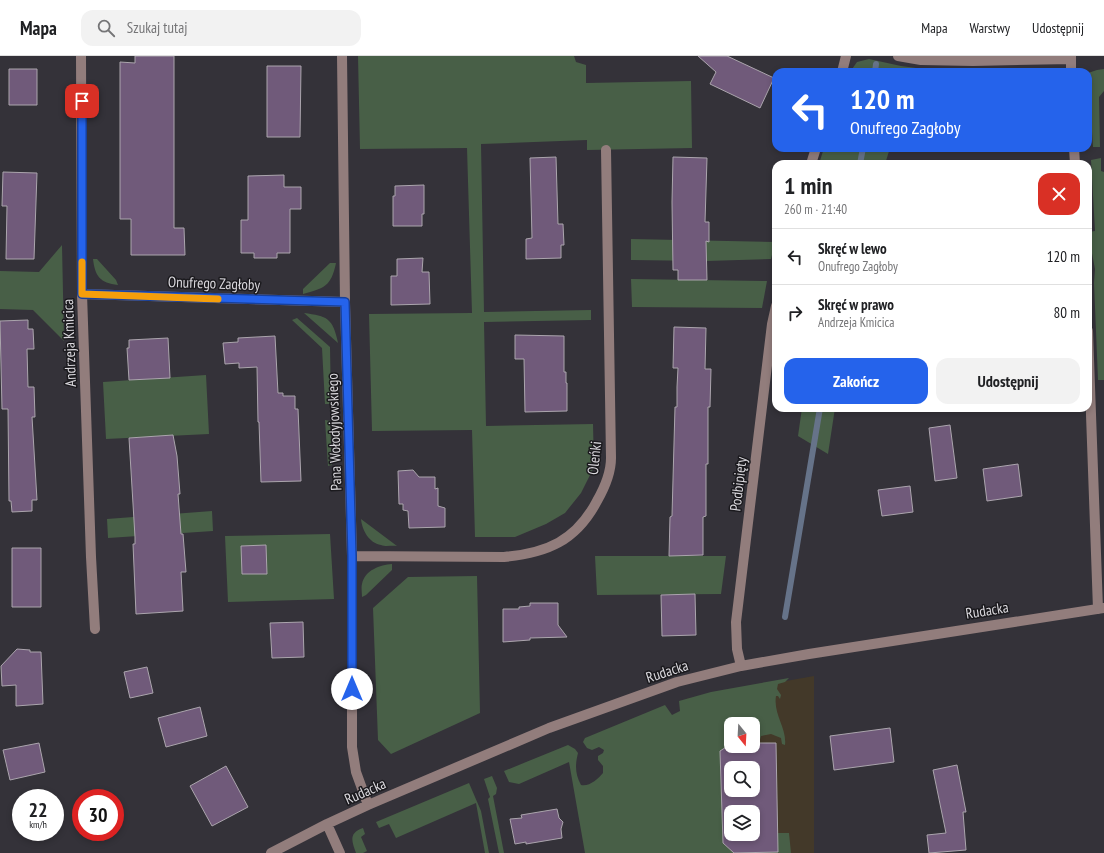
<!DOCTYPE html>
<html lang="pl">
<head>
<meta charset="utf-8">
<style>
	:root { --surface:#fff; --page:#f2f2f2; --text:#202124; --muted:#757577; --line:#e0e0e0; --accent:#2563eb }
	body { margin:0; font-family:"PT Sans Narrow",sans-serif; background:var(--page); color:var(--text); height:100vh; display:flex; flex-direction:column; font-size:15px; white-space:nowrap }
	* { box-sizing:border-box; margin:0 }
	p { font-size:13px; color:var(--muted) }
	.icon { flex:none; width:22px; height:22px; fill:none; stroke:currentColor; stroke-width:2; stroke-linecap:round; stroke-linejoin:round }
	.map { position:relative; flex:1; overflow:hidden }
	.details { position:absolute; left:772px; top:104px; width:320px; height:252px; display:flex; flex-direction:column; background:var(--surface); border-radius:12px; box-shadow:0 2px 6px #0003 }
	.details>* { flex:none }
	.hud { position:absolute; left:772px; top:12px; width:320px; height:84px; border-radius:12px; box-shadow:0 2px 6px #0003; background:#2563eb; color:#fff; overflow:hidden }
	.needle { width:26px; rotate:162deg }
	.controls { position:absolute; left:724px; top:661px; display:grid; gap:8px }
	.controls a { display:grid; place-items:center; width:36px; height:36px; border-radius:8px; background:var(--surface); box-shadow:0 2px 6px #0003; font-size:20px }
	.speed { position:absolute; left:12px; top:733px; display:flex; gap:8px; font-size:20px; font-weight:700; text-align:center }
	.speed>* { display:grid; place-content:center; width:52px; height:52px; border-radius:50%; background:var(--surface); box-shadow:0 2px 6px #0003; line-height:1 }
	.speed small { font-size:10px; font-weight:400 }
	.speed .limit { border:6px solid #d22; background:#fff; color:#111 }
	.pin { position:absolute; display:grid; place-items:center; width:34px; height:34px; color:#fff; margin:-17px; border-radius:8px; box-shadow:0 2px 6px #0006 }
	.me { position:absolute; width:44px; margin:-22px; rotate:0deg; stroke-linejoin:round; filter:drop-shadow(0 0 3px #0008) }
	.turn { display:flex; align-items:center; gap:14px; height:84px; padding:0 12px; font-size:18px }
	.turn .icon { width:52px; height:52px; stroke-width:2.5 }
	.turn b { display:block; font-size:28px; line-height:34px }
	.round { display:grid; place-items:center; flex:none; width:42px; height:42px; border-radius:12px; background:var(--page) }
	.headline { display:flex; align-items:center; justify-content:space-between; height:68px; padding:0 12px }
	h1 { font-size:24px; font-weight:600; line-height:30px }
	.button { display:flex; gap:8px; margin-top:auto; padding:8px 12px }
	.button a { flex:1; height:46px; border-radius:12px; background:var(--accent); color:#fff; font-size:16px; font-weight:600; line-height:46px; text-align:center }
	.button a+a { background:var(--page); color:var(--text) }
	ul { padding:0; list-style:none }
	li { display:flex; align-items:center; gap:12px; height:56px; padding:0 12px; border-top:1px solid var(--line) }
	li div { flex:1 }
	li b { display:block; font-size:15px }
	li em { font-style:normal }
	header { display:flex; align-items:center; gap:24px; box-sizing:border-box; height:56px; padding:0 20px; background:var(--surface); border-bottom:1px solid var(--line) }
	header strong { font-size:19px }
	nav { display:flex; gap:22px; margin-inline-start:auto; font-size:14px }
	.search { width:280px; height:36px; background:var(--page); display:flex; align-items:center; gap:10px; box-sizing:border-box; padding:0 14px; border-radius:12px; color:var(--muted); font-size:15px }
	.map>svg:first-child { display:block }
	.commercial { fill:#433929; fill-rule:evenodd }
	.green { fill:#485f47 }
	.lines { fill:none; stroke-linecap:round; stroke-linejoin:round }
	.stream { stroke:#667389; stroke-width:6 }
	.building { fill:#705a7a; stroke:#aba5ad; fill-rule:evenodd }
	.minor { stroke:#927d7c; stroke-width:10 }
	.route-casing { stroke:#184099; stroke-width:10 }
	.route { stroke:#2563eb; stroke-width:7 }
	.slow { stroke:#f59e0b; stroke-width:7 }
	.labels { text-anchor:middle; dominant-baseline:central; stroke-width:3; stroke-linejoin:round; paint-order:stroke }
	.street-label { font-size:15px; fill:#dad8dd; stroke:#1b1a1e }
</style>
</head>
<body>
<header>
<strong>Mapa</strong>
<div class="search"><svg class="icon" aria-label="search" viewBox="0 0 24 24"><circle cx="10" cy="10" r="6"/><path d="M15 15l6 6"/></svg>Szukaj tutaj</div>
<nav><a>Mapa</a><a>Warstwy</a><a>Udostępnij</a></nav>
</header>
<div class="map">
<svg width="1104" height="797" viewBox="0 0 1104 797">
	<rect width="100%" height="100%" fill="#343239"/>
	<path class="commercial" d="M814 620V797H686V643ZM731 668H753V690H731ZM731 712H753V734H731ZM731 756H753V778H731Z"/>
	<path class="green" d="M358 0H574L576 6 586 9V27L691 25 692 92 587 94V84L481 88 484 256 591 254V264L484 266 486 370 593 368 594 411 581 437 565 457 546 468 515 481H475L472 374 372 375 369 258 472 257 467 92 360 93Z
		M869 3 901 10 916 12 1027 13V16H850L857 6Z
		M1104 13V35L1099 41 1100 91H1093L1088 17 1097 14Z
		M824 92H890L885 108H819Z
		M1101 102V115L1104 116V324H1098L1094 227 1095 213 1088 176 1095 175 1091 104Z
		M631 183 775 186 771 203 706 205 631 204Z
		M62 189 64 285 33 254 0 253V215L39 216Z
		M93 203H97L116 224 118 229C100 227 95 220 93 203Z
		M330 207H336C331 231 324 232 303 238V233Z
		M631 223 767 225 762 252 632 251Z
		M304 257C327 260 333 262 338 287Z
		M297 262 330 291 331 348H325L322 292 292 264Z
		M206 319 209 378 106 383 103 326Z
		M802 352H835L828 398 798 380Z
		M325 364 330 365 332 409 328 410Z
		M212 455 213 475 108 482 107 463Z
		M361 463 397 490C392 489 386 491 381 489 369 487 362 474 361 463Z
		M330 478 334 543 228 546 225 480Z
		M595 500H726L721 538 597 539Z
		M392 508V514L366 539 362 541C362 537 361 531 362 528 365 514 380 509 392 508Z
		M477 520 480 657 391 698 378 684 373 552 408 521Z
		M789 622 785 626 778 628 777 633 781 639 780 643 778 640H776C773 658 787 672 785 689L782 688 781 682 771 678 761 680 759 687H753V668H731V688L720 695 723 787 734 797 777 777H789L791 797H585L569 706 519 728 509 726 504 715 568 689 575 693 578 697C575 709 575 718 581 729 589 731 598 723 603 717V710L598 704V700L603 697 604 694 599 691 592 694 587 692 583 686 585 682 665 649 672 659 680 655 679 645 711 636Z
		M492 720 497 732 496 738 493 740 504 797H499L488 743 490 741 484 723Z
		M469 727 481 755 489 797H485L476 747 396 782 389 768 379 772 376 766Z
		M363 772 365 778 361 781 367 795 363 797H356C352 786 348 777 363 772Z"/>
	<g class="lines">
		<path class="stream" d="M875 16 876 8
			M860 108 863 92
			M785 561 820 352"/>
	</g>
	<path class="building" d="M135 0H174V172H184L185 199H131V163H120V6L135 7Z
		M698 0H727L774 22 760 52 710 28 716 16Z
		M267 10H301L300 81H267Z
		M9 13H37V49H9Z
		M556 101 558 168H563L564 189H561V202L526 203V183L532 182 530 102Z
		M673 101 707 102 705 166H709V186L706 185 707 224H678V214H673L672 146Z
		M3 116 37 117 34 203H6L7 150H2Z
		M284 119V131H301V153H290V197H277V202H254V197H241V164H248V120Z
		M424 129V158H422V170H393V140H395V130Z
		M423 202 422 216H429L430 248 391 249V220H397V203Z
		M28 264V273H33L34 293H27L28 331H34L35 361H32L37 444H32V455L12 456 11 445H9L8 353H2L0 265Z
		M674 271 706 272 705 313H711L710 351H708V408H706V460L703 461V499L669 500 670 461 672 460 675 351H677V331L678 312H673Z
		M515 279 564 280V316H566V327H567V355L525 356 524 303H515Z
		M275 280 278 337H283V340H295V353H298L301 425 261 426 259 366H258L257 311 239 312V307L225 308 223 287 238 286V282Z
		M168 282 170 322 129 324 127 292H129V284Z
		M950 369 957 422 935 425 929 372Z
		M173 379 177 400 180 438H178L181 478H183L186 516H181L183 555 136 558 133 488H135V481L129 382Z
		M1018 408 1022 440 987 445 983 413Z
		M413 414 419 421H435V433L438 432V450L445 452V471L409 472 408 455 403 454V448H399L398 415Z
		M910 430 913 456 882 460 878 434Z
		M266 489 267 518H242L241 490Z
		M12 492H41V551H12Z
		M695 538 696 579 662 580 661 539Z
		M530 547H558V569L567 581 530 582V584L503 586V553H519V551L530 550Z
		M303 566 304 601 272 602 270 567Z
		M17 593 30 594V596H41L43 648 16 650V629L2 630 1 610Z
		M147 611 153 637 130 642 124 616Z
		M200 651 207 680 166 691 158 662Z
		M890 672 894 706 834 714 830 680Z
		M39 687 45 716 10 724 3 694Z
		M753 687H776L778 796 734 797 723 787 720 695 731 688V690H753ZM731 712H753V734H731ZM731 756H753V778H731Z
		M957 709 966 756H963L966 794 929 797 927 779 946 777 933 714Z
		M226 710 248 751 212 770 190 730Z
		M557 753 559 762 563 766 561 773 562 782 526 788V786L515 788 510 763 522 762 521 759Z"/>
	<g class="lines">
		<path class="minor" d="M81 0 82 238 91 501 95 573
			M342 0 345 246 352 500V691L356 716 368 749
			M898 0 921 4 973 5 1071 3
			M1071 0V16
			M842 16 846 0
			M1074 92 1075 108
			M811 108 816 92
			M82 238 345 246
			M1088 275 1098 553
			M352 500 504 501C547 497 576 485 597 445 605 431 611 417 611 402L606 94
			M741 610 737 593 736 566 772 268 776 250
			M327 768 340 797
			M271 797 327 768 368 749 549 672 677 626 741 610 809 598 1104 552"/>
	</g>
	<g class="lines">
		<g class="route-casing">
			<path id="route" d="M82 45V238L345 246 352 500V633"/>
		</g>
		<use href="#route" class="route"/>
		<path class="slow" d="M82 206V238L218 243"/>
	</g>
	<g class="labels">
		<g class="street-label">
			<text transform="translate(214 227) rotate(2)">Onufrego Zagłoby</text>
			<text transform="translate(69 287) rotate(-92)">Andrzeja Kmicica</text>
			<text transform="translate(334 376) rotate(-92)">Pana Wołodyjowskiego</text>
			<text transform="translate(594 402) rotate(-84)">Oleńki</text>
			<text transform="translate(738 428) rotate(-83)">Podbipięty</text>
			<text transform="translate(987 554) rotate(-9)">Rudacka</text>
			<text transform="translate(667 615) rotate(-18)">Rudacka</text>
			<text transform="translate(365 735) rotate(-24)">Rudacka</text>
		</g>
	</g>
</svg>
<div class="controls">
<a><svg class="needle" viewBox="-14 -14 28 28"><path d="M0-13l5 13h-10z" fill="#e53935"/><path d="M0 13l5-13h-10z" fill="#757577"/></svg></a>
<a><svg class="icon" aria-label="search" viewBox="0 0 24 24"><circle cx="10" cy="10" r="6"/><path d="M15 15l6 6"/></svg></a>
<a><svg class="icon" aria-label="layers" viewBox="0 0 24 24"><path d="M12 4l9 5-9 5-9-5zM3 14l9 5 9-5"/></svg></a>
</div>
<div class="speed"><div>22<small>km/h</small></div><div class="limit">30</div></div>
<div class="pin" style="left:82px;top:45px;background:#d93025"><svg class="icon" aria-label="arrive" viewBox="0 0 24 24"><path d="M6 21V4h12l-3 4 3 4H6"/></svg></div>
<svg class="me" style="left:352px;top:633px" viewBox="-20 -20 40 40"><circle r="19" fill="#fff"/><path d="M0-13L10 11 0 6-10 11z" fill="#2563eb"/></svg>
<div class="hud">
<div class="turn"><svg class="icon" aria-label="left" viewBox="0 0 24 24"><path d="M17 20v-9H6M10 6l-5 5 5 5"/></svg><div><b>120 m</b>Onufrego Zagłoby</div></div>
</div>
<section class="details">
<div class="headline"><div><h1>1 min</h1><p>260 m · 21:40</p></div><a class="round" style="background:#d93025;color:#fff"><svg class="icon" aria-label="close" viewBox="0 0 24 24"><path d="M6 6l12 12M18 6L6 18"/></svg></a></div>
<ul>
<li><svg class="icon" aria-label="left" viewBox="0 0 24 24"><path d="M17 20v-9H6M10 6l-5 5 5 5"/></svg><div><b>Skręć w lewo</b><p>Onufrego Zagłoby</p></div><em>120 m</em></li>
<li><svg class="icon" aria-label="right" viewBox="0 0 24 24"><path d="M7 20v-9h11M14 6l5 5-5 5"/></svg><div><b>Skręć w prawo</b><p>Andrzeja Kmicica</p></div><em>80 m</em></li>
</ul>
<div class="button"><a>Zakończ</a><a>Udostępnij</a></div>
</section>
</div>
</body>
</html>
